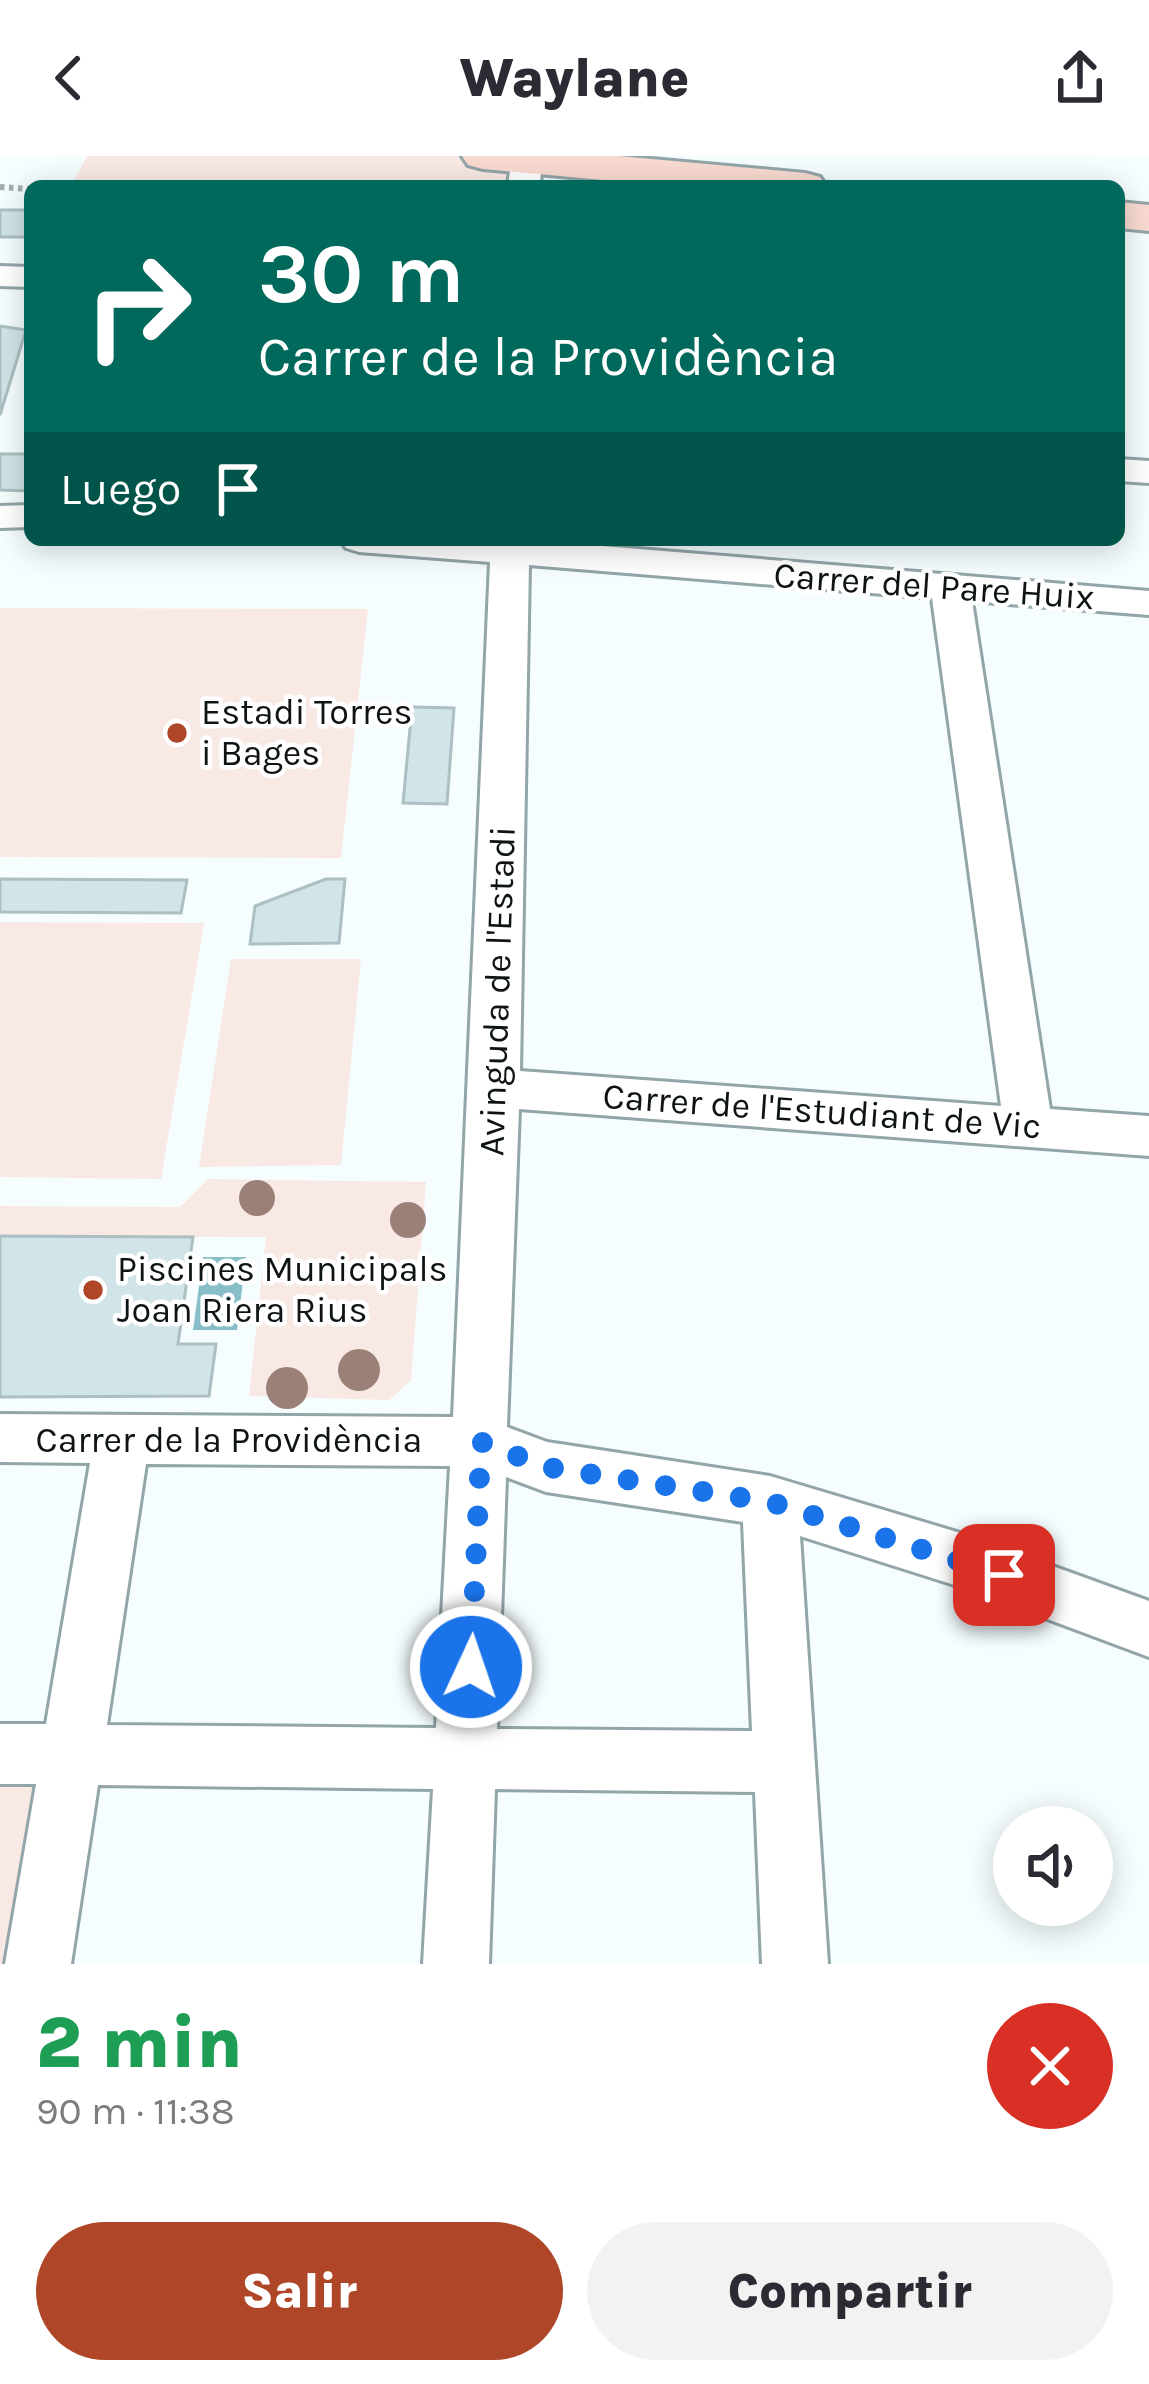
<!DOCTYPE html>
<html lang="es">
<head>
<meta charset="utf-8">
<style>
	:root { --surface:#fff; --page:#f2f2f3; --text:#2b2b33; --muted:#7c7c81; --accent:#af4627 }
	body { margin:0; font-family:Karla,sans-serif; background:var(--page); color:var(--text); height:100vh; display:flex; flex-direction:column; font-size:45px; white-space:nowrap }
	* { box-sizing:border-box; margin:0 }
	p { font-size:39px; color:var(--muted) }
	.icon { flex:none; width:66px; height:66px; fill:none; stroke:currentColor; stroke-width:2; stroke-linecap:round; stroke-linejoin:round }
	.map { position:relative; height:1808px; overflow:hidden }
	.panel { display:flex; flex-direction:column; background:var(--surface); flex:1 }
	.panel>* { flex:none }
	.guide { position:absolute; left:24px; top:24px; width:1101px; height:366px; border-radius:18px; box-shadow:0 6px 30px #0003; background:#00695c; color:#fff; overflow:hidden }
	.fabs { position:absolute; left:993px; top:1650px; display:grid; gap:24px }
	.fabs a { display:grid; place-items:center; width:120px; height:120px; border-radius:50%; background:var(--surface); box-shadow:0 6px 30px #0003; font-size:60px }
	.pin { position:absolute; display:grid; place-items:center; width:102px; height:102px; color:#fff; margin:-51px; border-radius:24px; box-shadow:0 6px 18px #0006 }
	.me { position:absolute; width:132px; margin:-66px; rotate:3deg; stroke-linejoin:round; filter:drop-shadow(0 0 9px #0008) }
	.turn { display:flex; align-items:center; gap:42px; height:252px; padding:0 36px; font-size:54px }
	.turn .icon { width:156px; height:156px; stroke-width:2.5 }
	.turn b { display:block; font-size:84px; line-height:102px }
	.then { display:flex; align-items:center; height:114px; padding:0 36px; background:#0003; gap:24px; font-size:45px }
	.round { display:grid; place-items:center; flex:none; width:126px; height:126px; border-radius:63px; background:var(--page) }
	.summary { display:flex; align-items:center; justify-content:space-between; height:204px; padding:0 36px }
	h1 { font-size:72px; font-weight:800; line-height:90px; color:#1e9e55 }
	.primary-button { display:flex; gap:24px; margin-top:auto; padding:24px 36px }
	.primary-button a { flex:1; height:138px; border-radius:72px; background:var(--accent); color:#fff; font-size:48px; font-weight:800; line-height:138px; text-align:center }
	.primary-button a+a { background:var(--page); color:var(--text) }
	header { display:flex; justify-content:space-between; align-items:center; height:156px; padding:0 36px; background:var(--surface); font-size:54px; font-weight:800 }
	.map>svg:first-child { display:block }
	.green { fill:#f9e9e4 }
	.water { fill:#87bec7 }
	.building { fill:#d1e4e7; stroke:#acbfc2; stroke-width:3 }
	.lines { fill:none; stroke-linecap:round; stroke-linejoin:round }
	.street-casing { stroke:#92a5a8; stroke-width:6 }
	.secondary-casing { stroke:#92a5a8; stroke-width:6 }
	.path { stroke:#a5adae; stroke-width:6; stroke-dasharray:4.5 4.5; stroke-linecap:butt }
	.street { fill:#fff; fill-rule:evenodd }
	.secondary { fill:#f9dad1; fill-rule:evenodd }
	.tree { fill:#9b8077 }
	.route { stroke:#1a73e8; stroke-width:21; stroke-dasharray:0 37.8 }
	.poi-dot { fill:#af4627; stroke:#fff; stroke-width:4.5 }
	.labels { text-anchor:middle; dominant-baseline:central; stroke-width:9; stroke-linejoin:round; paint-order:stroke }
	.street-label { font-size:36px; fill:#0e1416; stroke:#fff }
	.poi-label { font-size:36px; fill:#0e1416; stroke:#fff; text-anchor:start }
</style>
</head>
<body>
<header><svg class="icon" aria-label="back" viewBox="0 0 24 24"><path d="M15 5l-7 7 7 7"/></svg>Waylane<svg class="icon" aria-label="share" viewBox="0 0 24 24"><path d="M12 15V3M7 8l5-5 5 5M5 13v7h14v-7"/></svg></header>
<div class="map">
<svg width="1149" height="1808" viewBox="0 0 1149 1808">
	<rect width="100%" height="100%" fill="#f5fdfe"/>
	<path class="green" d="M87 0H483L526 4 524 30H71Z
		M0 452 368 453 341 702 0 701Z
		M0 766 204 767 161 1023 0 1021Z
		M231 803H361L341 1009 199 1011Z
		M208 1023 426 1026 411 1224 389 1244 249 1240 266 1081 0 1080V1050L180 1051Z
		M73 1596 38 1808H0V1598Z"/>
	<path class="water" d="M203 1101H246L237 1174H193Z"/>
	<path class="building" d="M0 54H30V81H0Z
		M0 170 26 174 0 259Z
		M0 298H30V335L0 334Z
		M412 551 454 552 447 648 403 647Z
		M0 723 187 724 181 757 0 756Z
		M326 723H345L339 787 250 788 255 750Z
		M0 1080 193 1081 178 1188H216L209 1240 0 1241Z"/>
	<g class="lines">
		<g class="street-casing">
			<path id="street" d="M512 0H542L540 30H508Z
				M0 110 30 111V131L0 130Z
				M1119 303 1149 305V327L1119 325Z
				M30 349V371L0 372V350Z
				M340 384H529L1149 435V459L972 445 1050 953 1149 960V1000L519 953 507 1271 547 1286 770 1320 967 1379 1149 1445V1501L967 1433 800 1380 828 1808H762L755 1636 495 1633 489 1808H423L433 1633 98 1629 71 1808H5L36 1628H0V1568H46L90 1307 0 1306V1258L453 1261 490 406 359 396 346 392ZM529 409 932 442 1001 950 520 915ZM146 1308 450 1310 436 1572 107 1569ZM506 1321 546 1336 743 1366 752 1575 497 1573Z"/>
		</g>
		<g class="secondary-casing">
			<path id="secondary" d="M462 0H619L805 17 820 21 826 30H668L483 13 468 9Z
				M1119 46 1149 49V75L1119 72Z"/>
		</g>
		<path class="path" d="M0 31 30 33"/>
		<use href="#street" class="street"/>
		<use href="#secondary" class="secondary"/>
	</g>
	<g class="tree">
		<circle cx="257" cy="1042" r="18"/>
		<circle cx="408" cy="1064" r="18"/>
		<circle cx="359" cy="1214" r="21"/>
		<circle cx="287" cy="1232" r="21"/>
	</g>
	<g class="lines">
		<path class="route" d="M471 1511 481 1286 546 1311 770 1346 1004 1419"/>
	</g>
	<g class="poi-dot">
		<circle cx="177" cy="577" r="12"/>
		<circle cx="93" cy="1134" r="12"/>
	</g>
	<g class="labels">
		<g class="street-label">
			<text transform="translate(934 430) rotate(4)">Carrer del Pare Huix</text>
			<text transform="translate(497 835) rotate(-88)">Avinguda de l'Estadi</text>
			<text transform="translate(822 955) rotate(4)">Carrer de l'Estudiant de Vic</text>
			<text x="229" y="1284">Carrer de la Providència</text>
		</g>
		<g class="poi-label">
			<text x="201" y="556">Estadi Torres<tspan x="201" dy="41">i Bages</tspan></text>
			<text x="117" y="1113">Piscines Municipals<tspan x="117" dy="41">Joan Riera Rius</tspan></text>
		</g>
	</g>
</svg>
<div class="fabs">
<a><svg class="icon" aria-label="sound" viewBox="0 0 24 24"><path d="M4 9h4l5-4v14l-5-4H4zM17 9q2 3 0 6"/></svg></a>
</div>
<div class="pin" style="left:1004px;top:1419px;background:#d93025"><svg class="icon" aria-label="arrive" viewBox="0 0 24 24"><path d="M6 21V4h12l-3 4 3 4H6"/></svg></div>
<svg class="me" style="left:471px;top:1511px" viewBox="-20 -20 40 40"><circle r="17" fill="#1a73e8" stroke="#fff" stroke-width="3"/><path d="M0-11L8 9 0 5-8 9z" fill="#fff"/></svg>
<div class="guide">
<div class="turn"><svg class="icon" aria-label="right" viewBox="0 0 24 24"><path d="M7 20v-9h11M14 6l5 5-5 5"/></svg><div><b>30 m</b>Carrer de la Providència</div></div>
<div class="then">Luego<svg class="icon" aria-label="arrive" viewBox="0 0 24 24"><path d="M6 21V4h12l-3 4 3 4H6"/></svg></div>
</div>
</div>
<section class="panel">
<div class="summary"><div><h1>2 min</h1><p>90 m · 11:38</p></div><a class="round" style="background:#d93025;color:#fff"><svg class="icon" aria-label="close" viewBox="0 0 24 24"><path d="M6 6l12 12M18 6L6 18"/></svg></a></div>
<div class="primary-button"><a>Salir</a><a>Compartir</a></div>
</section>
</body>
</html>
